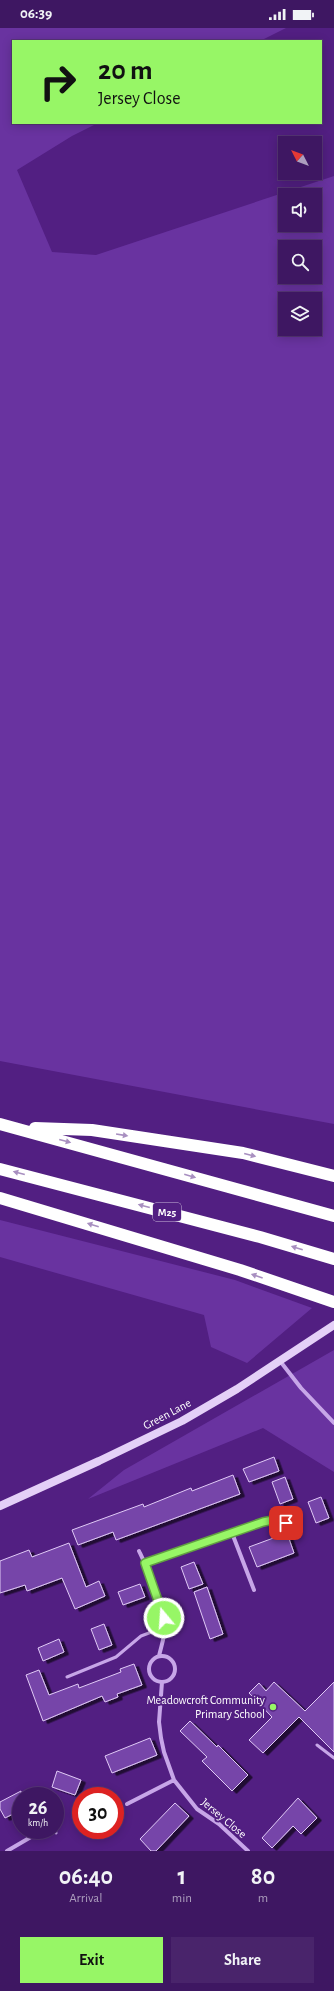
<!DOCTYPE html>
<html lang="en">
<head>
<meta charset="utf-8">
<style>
	:root { --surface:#3e1762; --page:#49246b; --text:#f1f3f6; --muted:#ad9fbe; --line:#573677; --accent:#97f666 }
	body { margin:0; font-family:"Alegreya Sans",sans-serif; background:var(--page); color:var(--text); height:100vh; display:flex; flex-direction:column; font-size:15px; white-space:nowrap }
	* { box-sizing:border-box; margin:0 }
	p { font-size:13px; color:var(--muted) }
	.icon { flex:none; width:22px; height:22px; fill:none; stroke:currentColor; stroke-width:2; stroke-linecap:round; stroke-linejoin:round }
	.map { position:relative; height:1823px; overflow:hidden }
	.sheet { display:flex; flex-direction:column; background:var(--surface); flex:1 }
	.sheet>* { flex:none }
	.banner { position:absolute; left:12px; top:12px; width:310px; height:84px; border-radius:0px; box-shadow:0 2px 10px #0003,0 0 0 1px var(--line); background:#97f666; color:#111; overflow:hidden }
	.needle { width:26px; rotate:312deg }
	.controls { position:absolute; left:278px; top:108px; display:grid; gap:8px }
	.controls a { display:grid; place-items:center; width:44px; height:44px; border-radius:0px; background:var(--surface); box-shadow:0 2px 10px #0003,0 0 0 1px var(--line); font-size:20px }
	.speed { position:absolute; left:12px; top:1759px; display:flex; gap:8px; font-size:20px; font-weight:700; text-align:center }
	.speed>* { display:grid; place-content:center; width:52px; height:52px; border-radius:50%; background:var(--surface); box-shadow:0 2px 10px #0003,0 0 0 1px var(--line); line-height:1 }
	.speed small { font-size:10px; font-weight:400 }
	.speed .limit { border:6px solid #d22; background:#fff; color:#111 }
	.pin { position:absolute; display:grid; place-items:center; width:34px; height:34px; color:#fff; margin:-17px; border-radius:8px; box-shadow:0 2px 6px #0006 }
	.me { position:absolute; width:44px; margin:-22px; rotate:342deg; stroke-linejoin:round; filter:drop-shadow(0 0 3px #0008) }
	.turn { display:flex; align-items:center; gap:14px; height:84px; padding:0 20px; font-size:18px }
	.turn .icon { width:52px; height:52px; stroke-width:2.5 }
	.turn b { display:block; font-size:28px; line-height:34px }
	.eta { display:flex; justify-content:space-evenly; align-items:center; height:68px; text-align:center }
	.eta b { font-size:24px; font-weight:600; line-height:28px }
	.button { display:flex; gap:8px; margin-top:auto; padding:8px 20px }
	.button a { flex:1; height:46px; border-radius:0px; background:var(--accent); color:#111; font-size:16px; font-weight:600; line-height:46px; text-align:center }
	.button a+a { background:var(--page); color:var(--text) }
	.status { display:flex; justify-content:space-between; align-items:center; height:28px; padding:0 20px; background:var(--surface); direction:ltr }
	.status svg { height:11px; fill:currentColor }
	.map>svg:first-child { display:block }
	.green { fill:#6933a0; fill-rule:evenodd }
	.building { fill:#7644a9; stroke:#e0caf6; filter:url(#shadow) }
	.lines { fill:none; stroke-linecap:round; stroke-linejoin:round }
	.lane { stroke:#c7a6e8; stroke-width:3 }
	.street { stroke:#c7a6e8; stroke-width:4 }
	.secondary { stroke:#e4d0f7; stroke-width:8 }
	.highway { stroke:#fff; stroke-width:12 }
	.oneway { fill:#a88fc0 }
	.route-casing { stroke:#62a042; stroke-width:10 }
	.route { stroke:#97f666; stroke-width:7 }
	.poi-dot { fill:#97f666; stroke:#521f82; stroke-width:1.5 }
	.labels { text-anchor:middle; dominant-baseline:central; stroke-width:4; stroke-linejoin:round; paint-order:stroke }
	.shield { fill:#521f82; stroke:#cbbcda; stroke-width:1 }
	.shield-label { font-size:11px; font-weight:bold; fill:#fff }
	.street-label { font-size:12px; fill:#fff; stroke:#521f82 }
	.poi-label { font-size:12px; fill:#fff; stroke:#521f82; text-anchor:end }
</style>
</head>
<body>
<div class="status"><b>06:39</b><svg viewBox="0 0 49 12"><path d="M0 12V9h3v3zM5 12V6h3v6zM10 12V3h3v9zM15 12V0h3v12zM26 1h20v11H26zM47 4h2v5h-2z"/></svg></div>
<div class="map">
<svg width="334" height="1823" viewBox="0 0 334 1823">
	<defs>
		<filter id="shadow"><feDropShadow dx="4.5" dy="2.5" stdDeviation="0" flood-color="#0009"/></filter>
	</defs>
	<rect width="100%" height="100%" fill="#521f82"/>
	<path class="green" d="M0 0H286L260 13H13V95H98L72 108 17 142 52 224 96 227 334 148V1096L0 1033ZM285 167H315V197H285ZM285 219H315V249H285ZM285 271H315V301H285Z
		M0 1192 235 1252 312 1280 247 1335 211 1319 204 1287 0 1229Z
		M334 1322V1444L263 1400 88 1471 124 1442Z"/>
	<path class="building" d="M274 1429 279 1443 249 1454 243 1441Z
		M233 1447 240 1466 116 1512 113 1504 78 1517 72 1502 143 1476 144 1479 191 1460 192 1463Z
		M285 1449 293 1471 280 1476 272 1454Z
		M321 1469 329 1490 316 1495 308 1474Z
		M287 1505 294 1525 257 1539 249 1519Z
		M69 1515 86 1559 99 1553 105 1568 75 1581 62 1550 27 1563 25 1557 0 1565V1533L29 1522 32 1529Z
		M194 1534 203 1556 189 1561 181 1539Z
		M140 1556 145 1569 123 1577 118 1564Z
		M207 1559 223 1606 210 1611 194 1564Z
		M104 1596 112 1617 99 1622 91 1601Z
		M59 1611 64 1624 43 1633 38 1620Z
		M134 1636 142 1657 117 1666 118 1669 105 1674 102 1668 43 1693 26 1647 39 1642 49 1667 78 1656 79 1660 121 1644 120 1641Z
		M274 1654 305 1683 334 1654V1724L299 1689 263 1725 249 1712 272 1689 249 1665 259 1655 266 1663Z
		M190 1693 217 1719 218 1717 248 1747 232 1763 202 1733 207 1729 180 1703Z
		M150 1710 157 1727 112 1745 105 1728Z
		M57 1743 81 1752 75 1767 52 1759Z
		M21 1763V1782L5 1790 0 1781V1774Z
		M298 1770 317 1790 301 1806 293 1798 272 1820 262 1810Z
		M175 1775 189 1788 156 1823H151L140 1811Z"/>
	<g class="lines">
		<path class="lane" d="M67 1649 116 1629 141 1608 165 1599
			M317 1717 334 1730
			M55 1801 56 1805"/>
		<path class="street" d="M280 1333 301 1360 334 1395
			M232 1505 254 1562
			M139 1523C148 1542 165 1577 165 1598 165 1608 161 1619 159 1628
			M145 1535 263 1494C281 1491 289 1492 297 1509
			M149 1641a13 13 0 1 1 26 0a13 13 0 1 1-26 0Z
			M162 1654 159 1694 161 1710 164 1724 174 1752 197 1781 219 1796 248 1823
			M127 1776 174 1752
			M7 1823 43 1802"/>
		<path class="secondary" d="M0 1478 99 1433 182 1393 237 1361 334 1297"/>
		<path class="highway" d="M0 1096 334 1188
			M35 1100 92 1102 243 1125 334 1148
			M0 1141 260 1209 334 1231
			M0 1170 240 1242 334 1274"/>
	</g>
	<defs><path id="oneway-solid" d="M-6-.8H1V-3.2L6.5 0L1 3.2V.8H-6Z"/></defs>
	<g class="oneway">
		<use href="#oneway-solid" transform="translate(122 1107) rotate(9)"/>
		<use href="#oneway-solid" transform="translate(65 1113) rotate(15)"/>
		<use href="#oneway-solid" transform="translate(250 1127) rotate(14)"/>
		<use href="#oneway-solid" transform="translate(19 1145) rotate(-165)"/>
		<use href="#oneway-solid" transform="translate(190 1148) rotate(16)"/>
		<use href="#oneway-solid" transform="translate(144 1178) rotate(-165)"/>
		<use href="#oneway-solid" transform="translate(93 1197) rotate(-163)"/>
		<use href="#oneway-solid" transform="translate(297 1220) rotate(-163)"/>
		<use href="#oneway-solid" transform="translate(257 1248) rotate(-161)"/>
	</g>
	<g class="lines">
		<g class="route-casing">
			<path id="route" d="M164 1590 145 1535 263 1494 278 1491 286 1495"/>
		</g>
		<use href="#route" class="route"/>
	</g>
	<circle class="poi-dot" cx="273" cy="1679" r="4"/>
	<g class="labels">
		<rect class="shield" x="153" y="1175" width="28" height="18" rx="3"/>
		<g class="shield-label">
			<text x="167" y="1184">M25</text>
		</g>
		<g class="street-label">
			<text transform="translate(167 1386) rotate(-28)">Green Lane</text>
			<text transform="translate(224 1790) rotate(40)">Jersey Close</text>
		</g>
		<g class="poi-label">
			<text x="265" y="1672">Meadowcroft Community<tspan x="265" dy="14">Primary School</tspan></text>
		</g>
	</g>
</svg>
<div class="controls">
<a><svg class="needle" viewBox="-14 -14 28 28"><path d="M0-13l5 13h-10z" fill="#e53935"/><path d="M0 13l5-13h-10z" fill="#ad9fbe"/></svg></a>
<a><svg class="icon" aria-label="sound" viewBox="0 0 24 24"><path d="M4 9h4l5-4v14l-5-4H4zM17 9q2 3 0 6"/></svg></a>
<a><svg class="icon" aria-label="search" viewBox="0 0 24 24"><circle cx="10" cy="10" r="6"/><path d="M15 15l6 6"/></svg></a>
<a><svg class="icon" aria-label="layers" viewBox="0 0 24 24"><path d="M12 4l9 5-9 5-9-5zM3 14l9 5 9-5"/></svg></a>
</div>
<div class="speed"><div>26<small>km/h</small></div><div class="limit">30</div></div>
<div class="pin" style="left:286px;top:1495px;background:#d93025"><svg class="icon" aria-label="arrive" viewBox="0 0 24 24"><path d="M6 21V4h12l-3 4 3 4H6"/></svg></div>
<svg class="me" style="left:164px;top:1590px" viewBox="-20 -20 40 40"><circle r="17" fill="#97f666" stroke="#fff" stroke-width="3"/><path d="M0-11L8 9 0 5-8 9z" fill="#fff"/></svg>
<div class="banner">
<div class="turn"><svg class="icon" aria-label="right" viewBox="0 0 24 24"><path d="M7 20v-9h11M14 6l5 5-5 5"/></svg><div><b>20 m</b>Jersey Close</div></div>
</div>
</div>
<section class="sheet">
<div class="eta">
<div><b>06:40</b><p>Arrival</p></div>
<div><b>1</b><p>min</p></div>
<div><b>80</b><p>m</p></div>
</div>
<div class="button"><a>Exit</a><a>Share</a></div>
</section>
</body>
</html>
